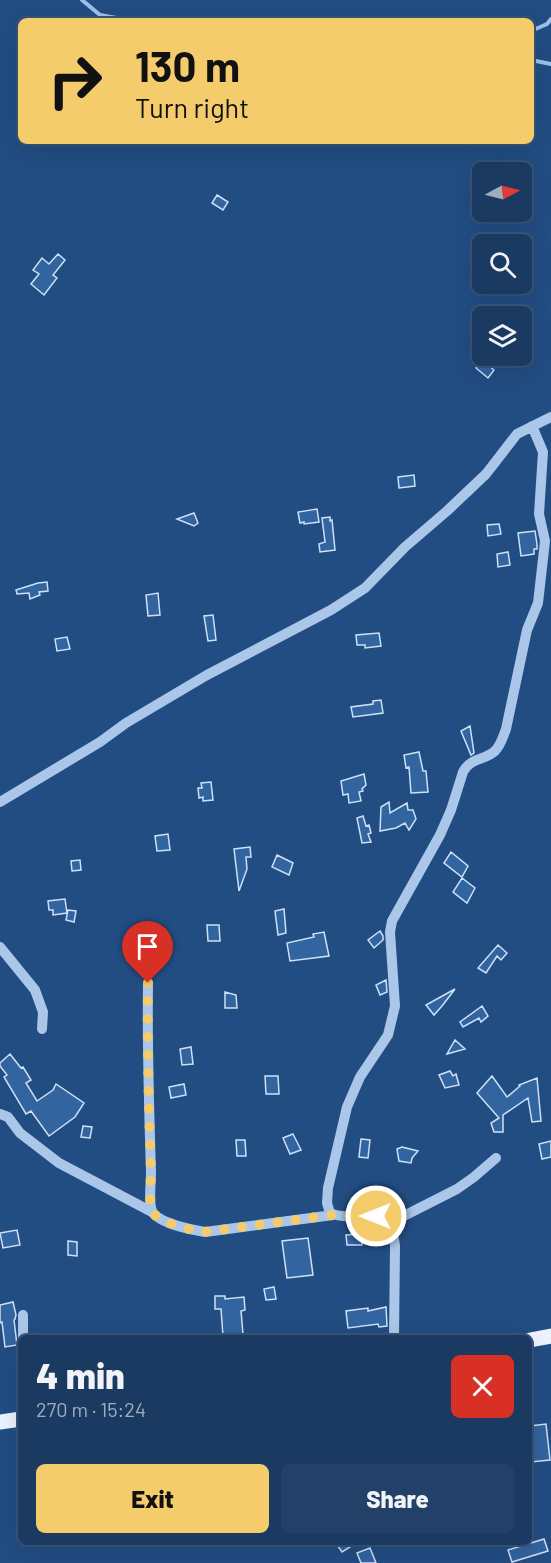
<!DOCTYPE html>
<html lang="en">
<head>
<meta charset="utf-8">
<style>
	:root { --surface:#1a3a62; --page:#234168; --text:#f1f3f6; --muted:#9fadbe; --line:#385477; --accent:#f4cc6c }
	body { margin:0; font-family:Barlow,sans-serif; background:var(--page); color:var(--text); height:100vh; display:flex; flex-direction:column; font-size:22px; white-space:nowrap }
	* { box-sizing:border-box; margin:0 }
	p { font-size:20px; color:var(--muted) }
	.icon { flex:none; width:33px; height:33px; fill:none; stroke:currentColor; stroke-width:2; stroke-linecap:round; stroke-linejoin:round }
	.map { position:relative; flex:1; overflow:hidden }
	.side { position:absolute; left:18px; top:1335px; width:514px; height:210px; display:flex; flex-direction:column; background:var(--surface); border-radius:9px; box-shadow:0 6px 24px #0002,0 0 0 2px var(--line) }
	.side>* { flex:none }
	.top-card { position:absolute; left:18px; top:18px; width:516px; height:126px; border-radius:9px; box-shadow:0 6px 24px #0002,0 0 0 2px var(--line); background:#f4cc6c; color:#111; overflow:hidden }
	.needle { width:39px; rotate:83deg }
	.buttons { position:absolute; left:472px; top:162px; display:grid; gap:12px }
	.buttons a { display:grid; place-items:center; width:60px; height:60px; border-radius:9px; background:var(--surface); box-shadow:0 6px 24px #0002,0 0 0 2px var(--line); font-size:30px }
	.pin { position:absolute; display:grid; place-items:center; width:51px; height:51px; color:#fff; margin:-62px -26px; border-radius:50% 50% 50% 0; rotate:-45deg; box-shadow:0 0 6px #0007 }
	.pin .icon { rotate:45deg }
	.me { position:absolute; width:66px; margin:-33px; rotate:270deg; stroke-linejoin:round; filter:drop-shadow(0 0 4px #0008) }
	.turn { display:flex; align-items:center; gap:21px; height:126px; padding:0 18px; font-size:27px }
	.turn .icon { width:78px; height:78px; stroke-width:2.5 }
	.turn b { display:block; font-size:42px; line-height:51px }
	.round { display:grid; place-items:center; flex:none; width:63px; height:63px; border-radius:9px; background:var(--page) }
	.overview { display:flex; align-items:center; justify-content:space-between; height:102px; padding:0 18px }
	h1 { font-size:36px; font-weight:800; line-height:45px }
	.action { display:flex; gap:12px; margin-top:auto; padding:12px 18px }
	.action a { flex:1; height:69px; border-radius:9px; background:var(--accent); color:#111; font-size:24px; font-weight:800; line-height:69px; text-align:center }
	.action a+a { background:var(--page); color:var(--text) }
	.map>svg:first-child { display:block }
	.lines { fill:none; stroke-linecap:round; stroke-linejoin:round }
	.stream { stroke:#9ec1e9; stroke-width:4 }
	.building { fill:#3264a0; stroke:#cee0f6; stroke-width:1.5 }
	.minor { stroke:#aac6e8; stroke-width:10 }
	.major { stroke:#ecf3fe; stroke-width:15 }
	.route { stroke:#f4cc6c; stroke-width:10; stroke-dasharray:0 18 }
</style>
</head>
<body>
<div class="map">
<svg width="551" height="1563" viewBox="0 0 551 1563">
	<rect width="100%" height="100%" fill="#224d83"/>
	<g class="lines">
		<path class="stream" d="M82 0 100 15 133 21
			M147 21 166 19 191 21
			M531 31 547 24 551 19
			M531 60 551 64"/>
	</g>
	<path class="building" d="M217 195 228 202 223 210 212 203Z
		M58 254 65 260 53 275 57 278 44 295 31 284 39 274 33 270 42 258 49 264Z
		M482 360 494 370 488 378 476 368Z
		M414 475 415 486 399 488 398 477Z
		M317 509 319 522 304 524V522L300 523 298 512Z
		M194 513 198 523 194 526 177 519Z
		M330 517V521L332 520 335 550 320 552 319 544 325 542 322 518Z
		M499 524 501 534 488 536 487 525Z
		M535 531 537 544V549H534V554L521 556 518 533Z
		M508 552 510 565 498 567 497 554Z
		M47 582 48 591 39 592 40 595 30 599 29 593 17 594 16 590 38 583Z
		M158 593 160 615 148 616 146 595Z
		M213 615 216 640 208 641 204 616Z
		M379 633 381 646 365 648V645H357L356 635Z
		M67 637 70 649 57 651 55 639Z
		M381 700 383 713 353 717 351 707 373 704V701Z
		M470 726 474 753 471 755 461 731Z
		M419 752 423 771H426L428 792 411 793 409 767 406 768 404 755Z
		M364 774 366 785 362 789 363 791 359 792 361 801 349 803 348 794 343 795 341 781Z
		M211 782 213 800 203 801V797L199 798 198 788H202L201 783Z
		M389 802 390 813 407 803 408 810H413L416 819 409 830 405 823 396 828 380 831 381 807Z
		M363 816 366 826 369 825 371 833 368 834 371 842 362 843 357 818Z
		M168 834 170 850 157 851 155 836Z
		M250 847 251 857H246L247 869 239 891 234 849Z
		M451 852 468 866 462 877 444 863Z
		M277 855 293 863 289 875 272 867Z
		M80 860 81 870 72 871 71 861Z
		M462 878 475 888 467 903 453 892Z
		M65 899 67 913 53 915V910H49L48 901Z
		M284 909 286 933 278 935 275 911Z
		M68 910 76 911 74 922 66 920Z
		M207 925H219L220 941H208Z
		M380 931 383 936V940L374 948 368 940Z
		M324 932 329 956 290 961 287 943 314 937 313 934Z
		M498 945 507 953 501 960 497 956 486 973 478 968Z
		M386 980 387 992 380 995 376 985Z
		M455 989 442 1006 434 1015 426 1005Z
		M225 992 236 995 237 1008H225Z
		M482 1006 488 1016 481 1022 479 1018 463 1027 460 1022Z
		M455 1040 465 1049 447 1054Z
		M191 1047 193 1064 182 1065 180 1049Z
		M10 1054 21 1068 23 1067 31 1080 26 1083 37 1101 53 1090 56 1084 84 1103 75 1117 49 1136 31 1111 26 1114 4 1077 7 1075 0 1066V1063Z
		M450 1071 453 1076 456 1074 459 1085 445 1088 439 1075Z
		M265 1076H278L279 1094H266Z
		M492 1076 507 1097 520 1086 519 1085 537 1078 541 1121 532 1122 528 1098 503 1115V1132H494L491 1123 499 1118 477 1093Z
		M184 1084 186 1095 171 1098 169 1087Z
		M83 1126 92 1127 90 1138 81 1137Z
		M293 1134 301 1150 290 1154 283 1138Z
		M361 1139 370 1140 368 1158 359 1157Z
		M236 1140H245L246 1156H237Z
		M551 1141V1157L542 1159 539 1144Z
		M402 1147 418 1151 412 1158 411 1163 399 1161 397 1149Z
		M17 1230 20 1245 3 1248 0 1233Z
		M361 1234 362 1245H347L346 1235Z
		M308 1238 313 1275 287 1278 282 1241Z
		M68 1241 77 1242V1256L68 1255Z
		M274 1287 276 1299 266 1300 264 1289Z
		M215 1296H225V1299L244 1297 245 1310 241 1311 243 1334 223 1336 221 1309H215Z
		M13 1302 16 1315 15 1319 14 1320 17 1345 5 1347 2 1322 0 1323V1305Z
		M386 1307 387 1326 379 1327 378 1324 348 1328 346 1311 368 1308V1311Z
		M546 1424 550 1460 530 1462V1426Z
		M544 1539 548 1551 512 1562 508 1550Z
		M335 1542H358L342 1552Z
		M370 1548 376 1563H361L357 1553Z"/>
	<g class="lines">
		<path class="minor" d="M0 802 100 742 126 723 207 675 331 610 365 588 405 547 447 511 486 474 517 434 551 417
			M0 947 35 990 43 1012 42 1029
			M148 983C147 1046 149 1109 151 1173 151 1182 148 1206 153 1213 162 1224 192 1230 205 1232L333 1215
			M0 1114 8 1117 20 1133 59 1163 152 1212
			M388 1224 457 1189 474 1177 496 1158
			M23 1338V1315
			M394 1338 395 1246C389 1196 358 1225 330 1213L327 1203 328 1188 347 1107 360 1077 388 1035 395 1006 390 932 392 921 440 835 451 810 463 772C471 757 484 761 495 751 501 745 503 737 506 729L527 630 538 603 545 541 539 514 543 452 532 426
			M21 1379V1381"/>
		<path class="major" d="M530 1340 551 1336
			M0 1422 21 1419"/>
	</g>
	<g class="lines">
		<path class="route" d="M148 983C147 1046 149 1109 151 1173 151 1182 148 1206 153 1213 162 1224 192 1230 205 1232L333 1215C348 1217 362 1214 376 1216"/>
	</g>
</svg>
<div class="buttons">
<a><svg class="needle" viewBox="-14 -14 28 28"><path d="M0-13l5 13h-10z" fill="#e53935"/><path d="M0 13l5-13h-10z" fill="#9fadbe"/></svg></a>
<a><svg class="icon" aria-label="search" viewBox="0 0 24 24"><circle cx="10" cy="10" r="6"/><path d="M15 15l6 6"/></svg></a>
<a><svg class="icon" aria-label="layers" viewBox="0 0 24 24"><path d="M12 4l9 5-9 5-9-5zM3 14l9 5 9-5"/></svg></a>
</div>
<div class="pin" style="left:148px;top:983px;background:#d93025"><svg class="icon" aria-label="arrive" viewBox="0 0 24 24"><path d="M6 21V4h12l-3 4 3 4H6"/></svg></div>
<svg class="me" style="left:376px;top:1216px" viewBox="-20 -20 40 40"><circle r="17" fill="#f4cc6c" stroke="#fff" stroke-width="3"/><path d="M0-11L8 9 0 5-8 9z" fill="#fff"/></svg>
<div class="top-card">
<div class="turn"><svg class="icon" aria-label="right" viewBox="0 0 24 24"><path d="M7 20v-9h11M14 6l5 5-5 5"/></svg><div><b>130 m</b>Turn right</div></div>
</div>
<section class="side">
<div class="overview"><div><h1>4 min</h1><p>270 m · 15:24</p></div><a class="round" style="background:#d93025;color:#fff"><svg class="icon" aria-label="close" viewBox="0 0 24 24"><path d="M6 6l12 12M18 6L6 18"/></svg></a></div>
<div class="action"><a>Exit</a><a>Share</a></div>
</section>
</div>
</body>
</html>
